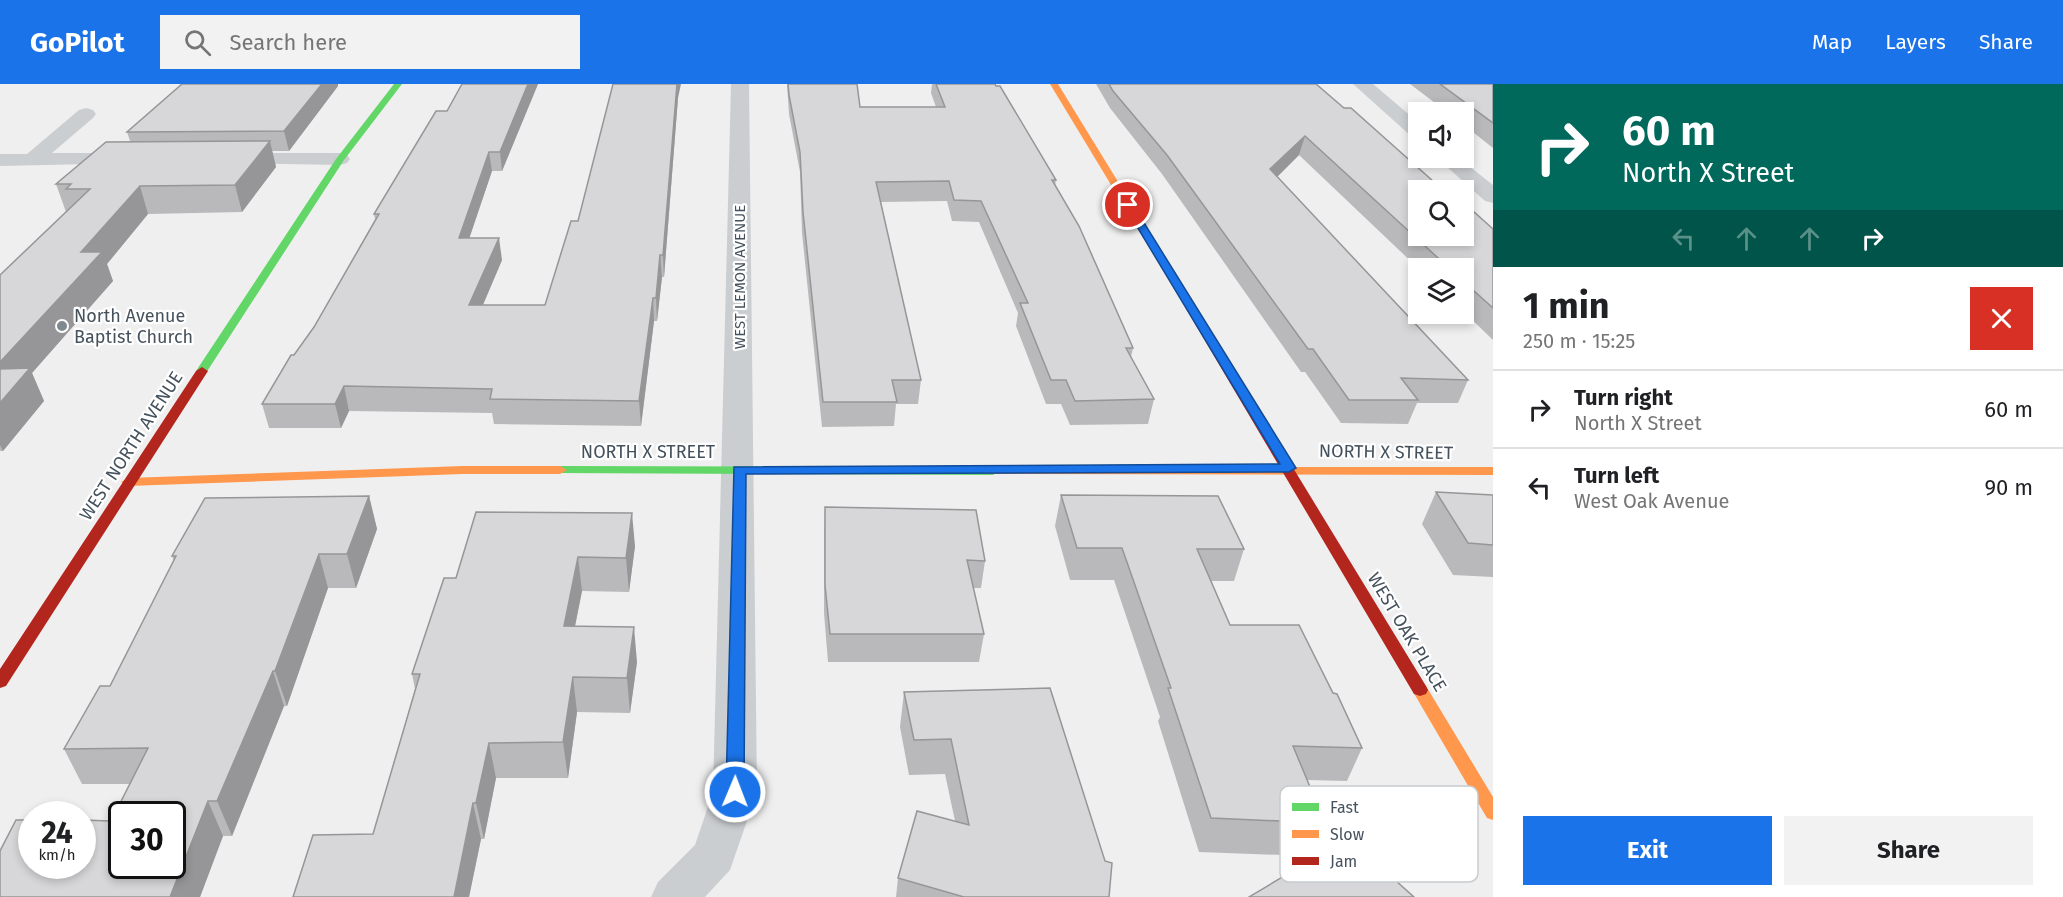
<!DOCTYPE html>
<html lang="en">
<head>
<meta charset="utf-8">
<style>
	:root { --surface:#fff; --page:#f2f2f2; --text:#202124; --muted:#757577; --line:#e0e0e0; --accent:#1a73e8 }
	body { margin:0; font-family:"Fira Sans",sans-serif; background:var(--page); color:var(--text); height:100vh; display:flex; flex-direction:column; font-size:22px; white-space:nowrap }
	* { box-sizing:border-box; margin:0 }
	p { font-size:20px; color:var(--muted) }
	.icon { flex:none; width:33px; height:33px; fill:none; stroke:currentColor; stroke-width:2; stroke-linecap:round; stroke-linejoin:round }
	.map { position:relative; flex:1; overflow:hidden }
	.drawer { display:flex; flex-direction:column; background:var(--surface); width:570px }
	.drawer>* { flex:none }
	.top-card { background:#00695c; color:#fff; overflow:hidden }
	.controls { position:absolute; left:1408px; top:18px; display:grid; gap:12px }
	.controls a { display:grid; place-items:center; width:66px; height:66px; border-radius:0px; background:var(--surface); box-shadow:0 3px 9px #0003; font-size:30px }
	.speed { position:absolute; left:18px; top:717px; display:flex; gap:12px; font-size:30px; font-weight:700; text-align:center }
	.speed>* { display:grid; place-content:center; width:78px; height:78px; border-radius:50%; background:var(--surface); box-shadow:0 3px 9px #0003; line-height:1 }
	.speed small { font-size:15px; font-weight:400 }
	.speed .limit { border:3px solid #111; border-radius:9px; background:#fff; color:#111 }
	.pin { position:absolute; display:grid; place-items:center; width:51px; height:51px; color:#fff; margin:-26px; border:3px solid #fff; border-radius:50%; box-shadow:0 2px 6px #0007 }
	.me { position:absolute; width:66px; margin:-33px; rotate:1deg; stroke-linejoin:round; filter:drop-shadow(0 0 4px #0008) }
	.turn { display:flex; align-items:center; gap:21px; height:126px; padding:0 30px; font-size:27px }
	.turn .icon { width:78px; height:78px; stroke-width:2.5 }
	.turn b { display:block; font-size:42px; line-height:51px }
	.lanes { display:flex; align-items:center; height:57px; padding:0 30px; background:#0003; justify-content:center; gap:30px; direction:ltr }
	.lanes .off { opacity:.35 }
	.round { display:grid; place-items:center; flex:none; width:63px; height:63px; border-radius:0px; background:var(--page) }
	.summary { display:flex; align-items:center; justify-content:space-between; height:102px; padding:0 30px }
	h1 { font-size:36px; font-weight:700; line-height:45px }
	.cta { display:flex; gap:12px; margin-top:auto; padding:12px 30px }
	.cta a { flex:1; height:69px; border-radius:0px; background:var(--accent); color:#fff; font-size:24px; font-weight:700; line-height:69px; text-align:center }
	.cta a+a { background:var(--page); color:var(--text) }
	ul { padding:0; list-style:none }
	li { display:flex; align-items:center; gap:18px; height:78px; padding:0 30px; border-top:2px solid var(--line) }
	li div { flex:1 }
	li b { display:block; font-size:22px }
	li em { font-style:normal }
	header { display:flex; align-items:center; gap:36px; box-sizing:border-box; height:84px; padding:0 30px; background:var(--accent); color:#fff }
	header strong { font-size:28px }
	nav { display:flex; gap:33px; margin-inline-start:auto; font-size:21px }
	.search { width:420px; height:54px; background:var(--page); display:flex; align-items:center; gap:15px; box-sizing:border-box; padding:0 21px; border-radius:0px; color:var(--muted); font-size:22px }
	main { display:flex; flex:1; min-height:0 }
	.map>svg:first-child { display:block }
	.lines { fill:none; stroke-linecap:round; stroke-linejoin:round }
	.street { fill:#cbced1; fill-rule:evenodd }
	.fast { fill:#63d668; fill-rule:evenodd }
	.slow { fill:#ff974d; fill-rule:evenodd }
	.jam { fill:#b3261e; fill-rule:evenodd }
	.wall { fill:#b9b9bb }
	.shaded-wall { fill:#969698 }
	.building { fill:#d7d7d9; stroke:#969698; stroke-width:1.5; fill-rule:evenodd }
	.route { fill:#1a73e8; stroke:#114b97; stroke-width:1.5 }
	.poi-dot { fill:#818990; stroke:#fff; stroke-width:2 }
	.labels { text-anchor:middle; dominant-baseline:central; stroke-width:4.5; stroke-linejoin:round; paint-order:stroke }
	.far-street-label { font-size:15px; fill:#45525d; stroke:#fff }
	.poi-label { font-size:18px; fill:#45525d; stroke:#fff; text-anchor:start }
	.street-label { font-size:18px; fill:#45525d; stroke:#fff }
	.key { fill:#fff; stroke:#c7cbce; stroke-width:1.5 }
	.key-label { font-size:16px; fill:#45525d }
</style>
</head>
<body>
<header>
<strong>GoPilot</strong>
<div class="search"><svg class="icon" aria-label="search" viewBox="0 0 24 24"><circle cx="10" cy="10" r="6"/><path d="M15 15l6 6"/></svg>Search here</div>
<nav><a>Map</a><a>Layers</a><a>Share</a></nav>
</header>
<main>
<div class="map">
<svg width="1493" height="813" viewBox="0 0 1493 813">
	<rect width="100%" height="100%" fill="#f0efef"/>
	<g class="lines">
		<path class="street" d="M731 0H749L757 708 730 786 705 813H651L658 798 695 761 713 708Z
			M1353 0H1373L1419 39V55L1412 53Z
			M86 24 93 26 96 30 93 34 52 69H131L138 71 141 75 138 79 0 82V70H27L79 26Z
			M231 69H340L347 71 350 75 347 79 340 81 224 79 221 75 224 71Z
			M1437 74H1459L1493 101V119L1485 117Z"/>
		<path class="fast" d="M394 0H402L344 76 206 289H198L196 287 336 75Z
			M560 382 993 383 1000 387 993 391 555 389 553 386 555 383Z"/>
		<path class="slow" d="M1050 0H1058L1195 223 1194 225 1190 226 1185 223Z
			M463 382H560L567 386 560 390H463L128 402 121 398 128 394Z
			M993 383H1493V391L988 390 986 387 988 384Z
			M1420 600 1426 602 1493 713V736L1487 734 1412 606 1414 602Z"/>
		<path class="jam" d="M1190 220 1195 223 1426 602 1428 606 1426 610 1420 612 1414 610 1185 223Z
			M202 283 208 287 6 602 0 604V585L196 287Z"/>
	</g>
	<path class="wall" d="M182 0H338V2L289 67H272L276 83 242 128 148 130 107 180 113 197 32 289 44 317 3 367H0V191L66 128 56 100 130 57 127 48Z
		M462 0H538L502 87H492L469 154 502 176 483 221H545L578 137 678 14 664 193H662L657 237H654L641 342 494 340 492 329 349 327 341 344H269L262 320 314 243 375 135 374 130 447 27Z
		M787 0H857L860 23H936L931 9 932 0H995L1056 96 1055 102 1133 264 1131 273 1154 315 1148 340 1070 341 1061 320H1046L1016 242 1018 229 979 138 952 137 947 117 881 118 921 296 918 320H896L894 342 822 343 802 149 800 88 789 30Z
		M1096 0H1316L1419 106 1493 145V256L1464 228V184L1419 185 1299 71 1277 93 1468 296 1458 319H1417L1408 340 1341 339 1305 288H1301L1162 90 1110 24Z
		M1410 0H1493V64L1464 41V28H1447Z
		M1436 408 1493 411V493L1453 491 1422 440Z
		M1061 411 1244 465 1234 497H1211L1230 541 1333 609 1362 664 1347 697 1307 696 1325 739 1310 772 1199 768 1158 637 1160 633 1114 496H1070L1055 442Z
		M369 412 377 445 356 504H328L287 622H284L232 752H223L200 813H0L111 737 130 700H82L64 665 110 602 174 477 172 472Z
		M825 423 985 477 981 504H973L984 550 979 578H828L824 529V450Z
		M635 462 629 508 582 507 575 542 637 578 630 629 577 628 568 694H496L484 755H481L469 813H293L373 750 415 605 412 590 456 494Z
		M904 608 1109 813H896L898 794 955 737 945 690 909 691 900 643Z"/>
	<path class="shaded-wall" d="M320 0H338V2L289 67 284 47Z
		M528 0H538L502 87 500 68Z
		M677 0H681L678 14 664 193 663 171Z
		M1305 52 1299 71 1265 105 1270 85Z
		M270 57 276 83 242 128 235 101Z
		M489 68 492 87 462 176 459 154Z
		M140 102 148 130 107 180 113 197 32 289 44 317 3 367 0 361V278L81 168Z
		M499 154 502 176 473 244 469 221Z
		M660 171 662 193 657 237 656 214Z
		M653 214 654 237 641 342 639 317Z
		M344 302 349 327 341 344 335 320Z
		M369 412 377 445 356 504 347 470Z
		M632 429 635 462 629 508 626 474Z
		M319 470 328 504 287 622 275 587Z
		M578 473 582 507 568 577 564 542Z
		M634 543 637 578 630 629 627 594Z
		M273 587 284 622 232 752 217 717Z
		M573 593 577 628 568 694 563 658Z
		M489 659 496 694 484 755 476 719Z
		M208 717 223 752 200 813H170Z
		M473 719 481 755 469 813H454Z"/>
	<path class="building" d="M182 0H322L284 47 127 48Z
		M462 0H528L500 68H489L459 154H499L469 221H545L571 137H578L613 0H677L663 171H660L656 214H653L639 317 490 315 492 305 344 302 335 320H262L291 271H294L314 243 379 130H374L436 27H447Z
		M788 0H857L860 23H945L936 0H995L996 2H1000L1056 96H1052L1079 142 1133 264H1126L1154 315 1075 317 1066 296H1051L1020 219H1028L981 117 954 116 949 97 876 98 921 296H892L897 318H823L803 128 800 68 789 11Z
		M1109 0H1316L1344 24H1351L1443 106H1419V152H1464V119L1493 145V224L1464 198V184H1449L1305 52 1270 85 1468 296 1401 294 1418 316H1349L1313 265H1308L1167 71 1113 7Z
		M1440 0H1493V39Z
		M270 57 235 101 140 102 81 168H102L0 278V191L90 105H66L71 100H56L106 58Z
		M30 284 0 319V285Z
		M1436 408 1493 411V461L1468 459Z
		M1061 411 1218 412 1244 465H1197L1230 541H1299L1333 609 1337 610 1362 664 1293 662 1325 739 1211 734 1168 604H1171L1122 464H1077Z
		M369 412 347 470H319L275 587H273L217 717H208L170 813H0V767L16 736H32V782H82V736L111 737 148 664 64 665 100 602H110L176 472H172L205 414ZM122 730H172V782H122Z
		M825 423 976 426 985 477 967 476 984 550H830L825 501Z
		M476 428 632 429 626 474 578 473 564 542 634 543 627 594 573 593 563 658 489 659 476 719H473L454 813H293L313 751 373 750 420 590H412L444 494H456Z
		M1050 604 1105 777 1112 779 1109 813H964L898 794 917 727 969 741 951 655 914 656 904 608Z
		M1348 754 1414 813H1249Z"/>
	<path class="route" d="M1125 119 1133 121 1296 384 1289 388 746 390 744 708 742 714 735 716 729 714 726 708 734 383 1280 380 1124 121Z"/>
	<circle class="poi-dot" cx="62" cy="242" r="6"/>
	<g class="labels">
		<g class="far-street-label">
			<text transform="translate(740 193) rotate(-90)">WEST LEMON AVENUE</text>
		</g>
		<g class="poi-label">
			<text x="74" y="232">North Avenue<tspan x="74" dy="21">Baptist Church</tspan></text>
		</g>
		<g class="street-label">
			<text transform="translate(131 362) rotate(-57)">WEST NORTH AVENUE</text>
			<text x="648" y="368">NORTH X STREET</text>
			<text transform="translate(1386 368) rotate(1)">NORTH X STREET</text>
			<text transform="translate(1407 548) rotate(59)">WEST OAK PLACE</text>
		</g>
	</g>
	<rect x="1280" y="702" width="198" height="96" rx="9" class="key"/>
	<rect x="1292" y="719" width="27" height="8" fill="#63d668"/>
	<rect x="1292" y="746" width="27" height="8" fill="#ff974d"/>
	<rect x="1292" y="773" width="27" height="8" fill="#b3261e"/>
	<g class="key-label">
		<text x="1330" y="729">Fast</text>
		<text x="1330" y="756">Slow</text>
		<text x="1330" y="783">Jam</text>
	</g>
</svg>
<div class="controls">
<a><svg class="icon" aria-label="sound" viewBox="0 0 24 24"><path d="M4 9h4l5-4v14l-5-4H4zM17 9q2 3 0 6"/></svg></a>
<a><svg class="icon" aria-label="search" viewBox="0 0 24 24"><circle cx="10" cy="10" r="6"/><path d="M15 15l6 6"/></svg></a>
<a><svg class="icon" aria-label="layers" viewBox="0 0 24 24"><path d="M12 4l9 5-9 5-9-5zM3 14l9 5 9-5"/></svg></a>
</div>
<div class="speed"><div>24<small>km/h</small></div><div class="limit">30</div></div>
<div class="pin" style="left:1128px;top:121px;background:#d93025"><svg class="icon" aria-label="arrive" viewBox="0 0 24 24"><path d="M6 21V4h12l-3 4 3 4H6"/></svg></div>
<svg class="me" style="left:735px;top:708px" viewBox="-20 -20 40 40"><circle r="17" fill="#1a73e8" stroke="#fff" stroke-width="3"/><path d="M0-11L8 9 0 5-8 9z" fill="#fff"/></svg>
</div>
<section class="drawer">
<div class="top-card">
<div class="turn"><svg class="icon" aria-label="right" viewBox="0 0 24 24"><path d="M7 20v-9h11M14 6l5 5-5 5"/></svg><div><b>60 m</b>North X Street</div></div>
<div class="lanes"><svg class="icon off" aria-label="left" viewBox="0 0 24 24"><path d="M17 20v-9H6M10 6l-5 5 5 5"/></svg><svg class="icon off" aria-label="ahead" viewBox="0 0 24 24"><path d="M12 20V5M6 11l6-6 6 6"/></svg><svg class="icon off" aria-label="ahead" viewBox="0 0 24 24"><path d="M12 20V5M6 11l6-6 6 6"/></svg><svg class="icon" aria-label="right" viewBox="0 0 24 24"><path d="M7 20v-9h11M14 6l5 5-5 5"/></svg></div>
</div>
<div class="summary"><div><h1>1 min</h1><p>250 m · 15:25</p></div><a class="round" style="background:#d93025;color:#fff"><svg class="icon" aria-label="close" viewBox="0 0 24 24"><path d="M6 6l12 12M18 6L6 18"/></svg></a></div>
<ul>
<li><svg class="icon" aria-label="right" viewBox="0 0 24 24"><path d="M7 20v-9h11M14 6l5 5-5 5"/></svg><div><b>Turn right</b><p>North X Street</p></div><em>60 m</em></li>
<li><svg class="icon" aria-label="left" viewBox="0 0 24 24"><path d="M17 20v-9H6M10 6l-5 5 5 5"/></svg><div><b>Turn left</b><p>West Oak Avenue</p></div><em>90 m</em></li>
</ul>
<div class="cta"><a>Exit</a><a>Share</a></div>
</section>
</main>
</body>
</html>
